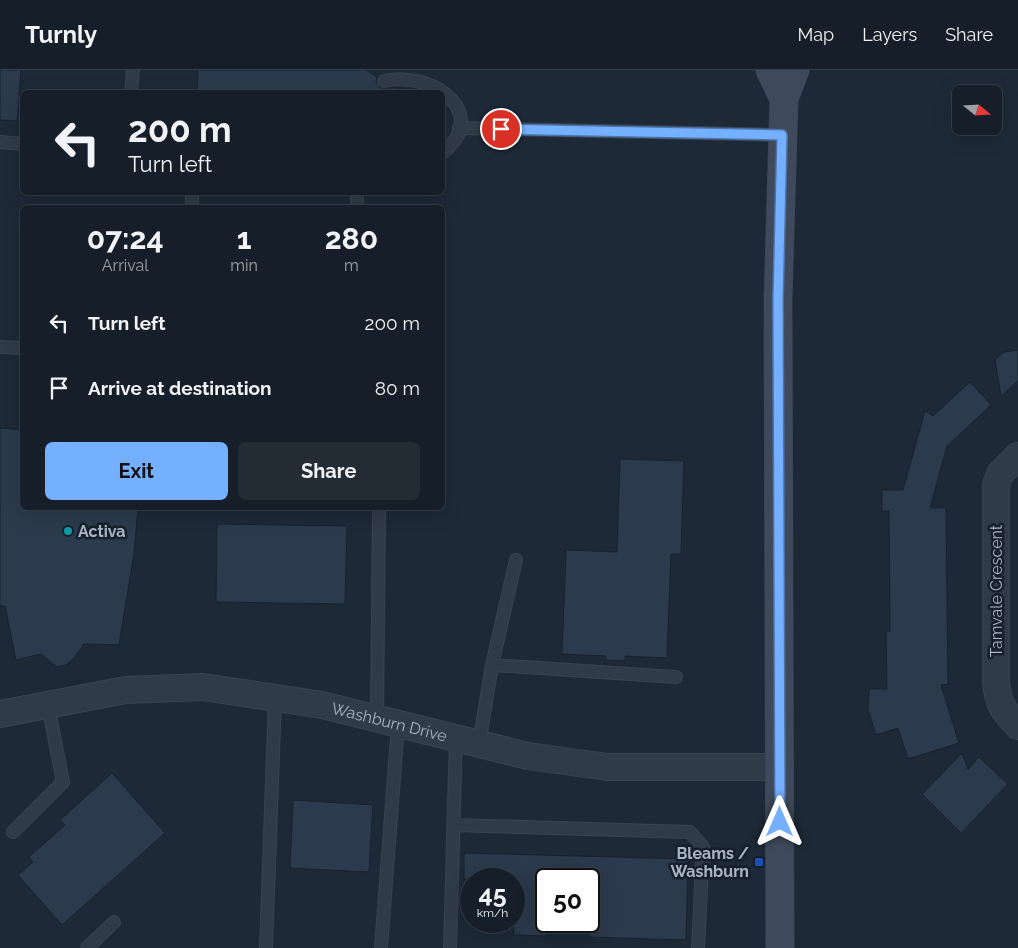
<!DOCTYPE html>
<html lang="en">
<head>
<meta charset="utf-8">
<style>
	:root { --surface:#161f29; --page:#232c35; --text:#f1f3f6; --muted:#9ea2a8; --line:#353d46; --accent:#75afff }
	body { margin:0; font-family:Raleway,sans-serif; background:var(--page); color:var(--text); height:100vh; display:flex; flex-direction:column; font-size:19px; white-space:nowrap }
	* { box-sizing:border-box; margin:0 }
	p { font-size:16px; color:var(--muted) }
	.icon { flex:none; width:28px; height:28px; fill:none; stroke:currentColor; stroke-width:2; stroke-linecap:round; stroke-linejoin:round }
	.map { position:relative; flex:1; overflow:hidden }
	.details { position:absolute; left:20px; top:135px; width:425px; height:305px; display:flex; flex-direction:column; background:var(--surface); border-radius:8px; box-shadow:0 5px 20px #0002,0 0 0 1px var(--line) }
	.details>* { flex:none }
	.hud { position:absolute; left:20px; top:20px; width:425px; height:105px; border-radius:8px; box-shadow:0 5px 20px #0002,0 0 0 1px var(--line); background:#161f29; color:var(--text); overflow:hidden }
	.needle { width:32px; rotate:108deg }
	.controls { position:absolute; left:952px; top:15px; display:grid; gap:10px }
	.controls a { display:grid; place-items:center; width:50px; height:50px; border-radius:8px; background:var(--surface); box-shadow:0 5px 20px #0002,0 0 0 1px var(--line); font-size:25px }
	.speed { position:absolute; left:460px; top:798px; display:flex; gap:10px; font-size:25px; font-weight:700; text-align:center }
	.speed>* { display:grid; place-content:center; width:65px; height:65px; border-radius:50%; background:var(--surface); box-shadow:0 5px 20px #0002,0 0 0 1px var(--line); line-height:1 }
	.speed small { font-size:12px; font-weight:400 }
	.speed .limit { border:2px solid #111; border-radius:8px; background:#fff; color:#111 }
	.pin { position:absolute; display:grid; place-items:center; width:42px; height:42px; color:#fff; margin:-21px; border:2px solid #fff; border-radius:50%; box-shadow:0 1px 5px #0007 }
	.me { position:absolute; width:55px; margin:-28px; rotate:0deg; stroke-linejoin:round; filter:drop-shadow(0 0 4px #0008) }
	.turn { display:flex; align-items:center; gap:18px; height:105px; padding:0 25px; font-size:22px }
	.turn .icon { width:65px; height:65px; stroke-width:2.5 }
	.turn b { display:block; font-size:35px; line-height:42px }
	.eta { display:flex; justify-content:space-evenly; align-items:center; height:85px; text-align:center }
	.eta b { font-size:30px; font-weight:700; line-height:35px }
	.primary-button { display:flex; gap:10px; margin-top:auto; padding:10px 25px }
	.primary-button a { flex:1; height:58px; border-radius:8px; background:var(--accent); color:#111; font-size:20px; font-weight:700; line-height:58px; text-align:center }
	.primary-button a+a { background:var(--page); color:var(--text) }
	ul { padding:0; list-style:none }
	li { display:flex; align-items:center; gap:15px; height:65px; padding:0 25px }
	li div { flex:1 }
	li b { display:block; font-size:19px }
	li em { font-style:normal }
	header { display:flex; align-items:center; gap:30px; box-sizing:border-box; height:70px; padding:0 25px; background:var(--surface); border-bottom:1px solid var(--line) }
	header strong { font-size:24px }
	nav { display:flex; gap:28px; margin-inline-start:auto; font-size:18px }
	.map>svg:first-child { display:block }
	.building { fill:#2b3a4c; stroke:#18222e }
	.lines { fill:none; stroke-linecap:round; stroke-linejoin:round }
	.service-casing { stroke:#3a4451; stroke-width:14 }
	.minor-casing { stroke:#3a4451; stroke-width:28 }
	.secondary-casing { stroke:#3a4451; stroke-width:29 }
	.service { stroke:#303b48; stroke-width:12 }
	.minor { stroke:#303b48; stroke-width:26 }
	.secondary { stroke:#3e4a5b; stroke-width:28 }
	.route-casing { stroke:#4c72a6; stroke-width:12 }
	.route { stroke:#75afff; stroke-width:9 }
	.culture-dot { fill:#0f9aa8; stroke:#16202c; stroke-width:2 }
	.transit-dot { fill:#1a4fb4; stroke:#16202c; stroke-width:2 }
	.labels { text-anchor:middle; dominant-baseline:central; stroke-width:5; stroke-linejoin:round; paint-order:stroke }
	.poi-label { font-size:16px; font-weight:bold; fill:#aab5c5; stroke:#16202c; text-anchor:start }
	.street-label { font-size:16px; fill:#aab5c5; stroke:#16202c }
</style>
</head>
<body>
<header>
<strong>Turnly</strong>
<nav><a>Map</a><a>Layers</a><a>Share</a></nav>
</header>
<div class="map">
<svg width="1018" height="878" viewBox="0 0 1018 878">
	<rect width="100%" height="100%" fill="#1d2937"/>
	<path class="building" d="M0 0H21L17 51 0 50Z
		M198 0H366L377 7 376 12 380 18H396L404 22H197Z
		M1018 280V311L1001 326 995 290 1004 282Z
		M970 312 991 335 947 376 930 438H946L948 614 941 615 959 673 908 689 898 658 876 665 868 639 869 619H887L886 562 890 561 889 441H882V420H903L925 341 933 346Z
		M0 358 22 360V438H138L134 484 119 575 84 574 74 588 66 595 57 597 41 584 16 590 5 536H0Z
		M620 389 684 391 681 484H671L667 588 625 586V591L606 590V586L562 584 566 480 617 482Z
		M217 454 347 456 345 534 216 532Z
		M962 683 968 699 979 687 1008 714 961 763 922 724Z
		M112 703 165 763 62 855 18 805 33 792 29 787 65 755 60 750Z
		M293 730 373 735 369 802 290 798Z
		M464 783 688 789 686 870 589 867V809H546V866L514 865V809H464Z"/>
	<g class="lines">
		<g class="service-casing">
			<path id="service" d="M384 11C438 0 490 47 442 83
				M131 22 133 0
				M459 58 782 65
				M0 72 22 74
				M192 122V138
				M357 138V122
				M0 277 22 278
				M492 595 676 607
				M377 649 379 438
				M479 674 492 595 516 490
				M453 755 690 762 703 777 698 878
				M13 762 63 712 48 635
				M87 878 114 852
				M266 878 275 628
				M381 878 398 654
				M450 878 456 668"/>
		</g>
		<g class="minor-casing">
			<g id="minor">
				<path d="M1018 386 1000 404 996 415V612C998 634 1003 640 1018 656"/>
				<path id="s1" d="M0 644 126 620 203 617 322 635 528 686 607 697H779"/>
			</g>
		</g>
		<g class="secondary-casing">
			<path id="secondary" d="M770 0 784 29
				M780 878 778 229 784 29 795 0"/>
		</g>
		<use href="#service" class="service"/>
		<use href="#minor" class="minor"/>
		<use href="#secondary" class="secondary"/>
	</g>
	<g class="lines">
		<g class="route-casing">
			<path id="route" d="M501 59 782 65 778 229 780 752"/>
		</g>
		<use href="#route" class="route"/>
	</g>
	<circle class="culture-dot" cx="68" cy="461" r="5"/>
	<rect class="transit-dot" x="754" y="787" width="10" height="10" rx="2.5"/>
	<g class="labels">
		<g class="poi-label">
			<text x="78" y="461">Activa</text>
			<text x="749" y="783" text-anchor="end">Bleams /<tspan x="749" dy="18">Washburn</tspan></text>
		</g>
		<g class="street-label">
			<text transform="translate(996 521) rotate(-90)">Tamvale Crescent</text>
			<text stroke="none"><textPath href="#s1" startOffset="395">Washburn Drive</textPath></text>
		</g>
	</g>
</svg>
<div class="controls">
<a><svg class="needle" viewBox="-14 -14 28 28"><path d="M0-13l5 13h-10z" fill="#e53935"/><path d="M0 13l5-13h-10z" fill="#9ea2a8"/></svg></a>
</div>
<div class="speed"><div>45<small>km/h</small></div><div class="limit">50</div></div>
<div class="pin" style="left:501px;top:59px;background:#d93025"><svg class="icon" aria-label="arrive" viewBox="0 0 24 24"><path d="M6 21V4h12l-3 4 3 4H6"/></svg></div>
<svg class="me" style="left:780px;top:752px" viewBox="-20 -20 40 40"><path d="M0-17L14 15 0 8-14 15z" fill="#75afff" stroke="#fff" stroke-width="4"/></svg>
<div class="hud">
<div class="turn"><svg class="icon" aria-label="left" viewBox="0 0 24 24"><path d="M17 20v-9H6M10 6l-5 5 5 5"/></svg><div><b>200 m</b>Turn left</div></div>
</div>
<section class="details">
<div class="eta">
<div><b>07:24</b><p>Arrival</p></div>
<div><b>1</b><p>min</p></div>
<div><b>280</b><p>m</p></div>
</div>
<ul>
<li><svg class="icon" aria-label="left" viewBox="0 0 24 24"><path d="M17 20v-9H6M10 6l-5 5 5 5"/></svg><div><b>Turn left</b></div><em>200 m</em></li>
<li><svg class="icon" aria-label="arrive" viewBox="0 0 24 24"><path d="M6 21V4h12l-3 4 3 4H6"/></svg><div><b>Arrive at destination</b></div><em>80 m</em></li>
</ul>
<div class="primary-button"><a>Exit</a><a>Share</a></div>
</section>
</div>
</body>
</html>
